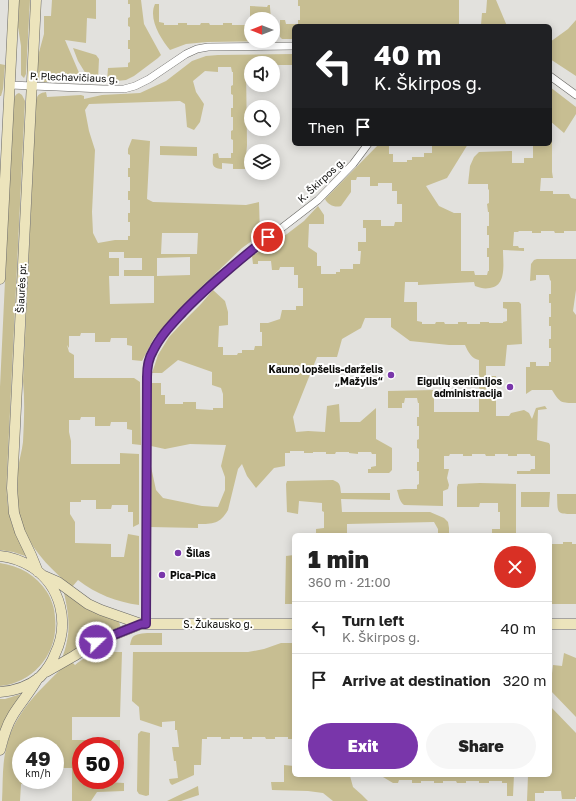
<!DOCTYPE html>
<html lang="en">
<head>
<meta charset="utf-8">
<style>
	:root { --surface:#fff; --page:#f6f6f6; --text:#222; --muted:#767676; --line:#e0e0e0; --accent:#7936aa }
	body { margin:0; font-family:"Golos Text",sans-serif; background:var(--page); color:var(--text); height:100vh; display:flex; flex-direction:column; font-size:15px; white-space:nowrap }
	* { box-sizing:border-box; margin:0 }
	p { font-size:13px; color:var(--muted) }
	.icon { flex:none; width:22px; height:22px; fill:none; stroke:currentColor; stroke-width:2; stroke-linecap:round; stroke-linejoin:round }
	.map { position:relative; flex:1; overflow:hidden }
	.side { position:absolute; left:292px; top:533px; width:260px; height:244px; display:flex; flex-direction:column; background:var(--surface); border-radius:6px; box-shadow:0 2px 10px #0003 }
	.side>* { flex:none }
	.hud { position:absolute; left:292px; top:24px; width:260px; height:122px; border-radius:6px; box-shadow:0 2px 10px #0003; background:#202124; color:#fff; overflow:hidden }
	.needle { width:26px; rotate:270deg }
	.fabs { position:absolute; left:244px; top:12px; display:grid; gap:8px }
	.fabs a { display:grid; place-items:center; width:36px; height:36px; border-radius:50%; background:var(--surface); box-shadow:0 2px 10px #0003; font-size:20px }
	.speed { position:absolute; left:12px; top:737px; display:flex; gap:8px; font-size:20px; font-weight:700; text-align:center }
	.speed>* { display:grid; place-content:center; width:52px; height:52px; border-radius:50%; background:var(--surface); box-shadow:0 2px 10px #0003; line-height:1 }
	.speed small { font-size:10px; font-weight:400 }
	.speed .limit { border:6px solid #d22; background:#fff; color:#111 }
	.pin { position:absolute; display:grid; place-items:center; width:34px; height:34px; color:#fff; margin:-17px; border:2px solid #fff; border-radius:50%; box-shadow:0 1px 4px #0007 }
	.me { position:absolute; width:44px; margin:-22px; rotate:68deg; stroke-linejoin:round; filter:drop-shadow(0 0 3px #0008) }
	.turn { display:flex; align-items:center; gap:14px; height:84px; padding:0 16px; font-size:18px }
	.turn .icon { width:52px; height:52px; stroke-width:2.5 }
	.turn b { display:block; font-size:28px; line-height:34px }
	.then { display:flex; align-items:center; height:38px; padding:0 16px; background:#0003; gap:8px; font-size:15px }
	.round { display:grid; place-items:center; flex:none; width:42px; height:42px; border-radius:21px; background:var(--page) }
	.head { display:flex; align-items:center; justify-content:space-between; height:68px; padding:0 16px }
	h1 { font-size:24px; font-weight:800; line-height:30px }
	.primary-button { display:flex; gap:8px; margin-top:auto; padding:8px 16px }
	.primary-button a { flex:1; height:46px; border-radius:24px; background:var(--accent); color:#fff; font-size:16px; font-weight:800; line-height:46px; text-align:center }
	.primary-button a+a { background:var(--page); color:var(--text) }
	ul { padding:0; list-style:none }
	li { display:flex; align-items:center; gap:12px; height:52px; padding:0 16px; border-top:1px solid var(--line) }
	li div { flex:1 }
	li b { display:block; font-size:15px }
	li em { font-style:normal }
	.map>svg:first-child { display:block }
	.green { fill:#c7be92; fill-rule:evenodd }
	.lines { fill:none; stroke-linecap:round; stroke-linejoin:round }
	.street-casing { stroke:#686764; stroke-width:8 }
	.secondary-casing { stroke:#686764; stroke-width:11 }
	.street { stroke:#fff; stroke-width:7 }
	.secondary { stroke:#ece4bc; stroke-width:10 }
	.route-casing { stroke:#4f236e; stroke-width:10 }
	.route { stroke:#7936aa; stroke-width:7 }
	.poi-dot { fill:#7936aa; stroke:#fff; stroke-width:1.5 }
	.labels { text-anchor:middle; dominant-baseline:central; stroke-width:4; stroke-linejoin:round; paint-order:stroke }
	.street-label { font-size:10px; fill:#0c0c0a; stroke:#fff }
	.poi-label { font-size:10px; font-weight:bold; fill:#0c0c0a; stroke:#fff; text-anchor:end }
</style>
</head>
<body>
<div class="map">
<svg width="576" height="801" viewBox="0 0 576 801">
	<rect width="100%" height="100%" fill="#e2e1dd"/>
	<path class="green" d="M19 0H30L26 74 24 78 21 75V46L18 27Z
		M52 0H96V19L87 18 86 43 65 40 80 75 73 79 48 78 47 82H42L37 77 38 56 44 34V16H51Z
		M128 0H141L144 24 161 55 158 58 134 76 126 80 107 82 108 68 128 67V63L130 62V49H128V40H130V27L128 26V18L130 17V4H128Z
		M298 0H459V26H294V39H282L280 37V20H285L286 24H298V20H300V6H298Z
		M487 0H496L507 26H479L481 25 482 13H486Z
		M155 4H159V22L164 23V25H178V23H187V25H200L201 23H209L210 25H223V23H232V25H245V23L250 22V6L267 7 268 5H270V7L271 19H251V41H268L207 42 186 44 170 50C161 39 148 19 155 4Z
		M576 20V76L550 59V42L568 29Z
		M73 48 96 55 99 59 98 80 86 74 78 61Z
		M294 54V65H273V63H251V65H246L247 145 245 169H233V164L222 163V169C210 168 213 163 213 154L218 153 219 158H231V153H233V140L231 139V131L233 130V117H231V108H233V95L231 94V86L233 85V72H232L231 67H218V72L205 71 193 81 196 92 204 104 200 122 194 130 187 127 185 104 180 101 89 104 85 110 89 131 95 150 92 212 93 233 98 243 115 240H128V236H130V222H128V213H130V200H128V191H130V177H128V168H130V155L128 154V149L132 139 150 141 147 199 153 202 246 205 259 202 260 235 242 248 193 295 154 338 142 361 132 360V346L127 345V338H111L110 342H95V333H81L80 336H69V348L67 345 69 352 74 355V378H134L140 382 141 445 132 444V430L127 429V422H111L110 426H95V417H81L80 420H69V432L71 441V464H120V453L139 454V524L133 527V512H128V505H112L111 509H96V500H81V502H70V514L75 522V543L111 544V557H124L128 534 139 536V605C117 602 96 594 78 580L72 587C54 572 35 554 25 532 16 513 17 490 18 469 19 460 22 451 23 442 24 421 25 401 23 381L36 100C38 94 40 93 46 92L47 97 81 95 84 96V99L102 95 140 93 166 81 192 61 206 56 218 55ZM198 233 197 254H161L162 233ZM109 252H124V258H142V270H124V276H154V303L110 304 109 276H119V258H109ZM190 257V275L157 276V258Z
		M0 64 5 65 3 89 1 96H0Z
		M550 87 576 107V114L564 133 550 121Z
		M19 93 22 95 25 101 7 474C6 497 7 514 16 535 19 543 24 550 28 557L13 552 0 550V387L13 111C14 105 12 95 19 93Z
		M550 138 552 140V172L553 178H541L540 191H553V194H569L571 198 576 199V231H564V233H555L554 231H541V233H532V231H519L518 232H514L513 246H518L519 248H524V251L503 250C503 263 507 286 490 288 484 289 481 288 475 286L474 282 418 285V282H405L404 302H417V321L422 322V324H435L436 322H444L445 324H458V322H467V324H480V322H489V323H503V322L507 321V309L503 308V302H519L521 304 522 344 507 345 505 366H486V376H496V416H509L511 413 524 410 529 413 532 419 536 408 545 406 547 409 538 410 537 440 549 443 550 445V474H517V471H530L531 469H535V456H531L530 454H517V456H508V454H495V456H486L485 454H472V456H463V454H450L449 456H444V469H449L447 478 449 485 448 489 443 491V506L404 505C399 501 399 496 397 490L404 489H417V485L419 484V471H417V462H419V449L417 448V440L419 439V426H417V417H419V403H418L417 398H405L404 403H402V408H388V391L434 390V412H479V360C472 359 468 352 465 345H449L410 341 391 327V318H365L361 328 342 339 337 357H317L293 417 296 432 308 431 325 432 327 406 339 404 340 422H360L376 408V439L392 448V470L389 473H368V469H371V467L376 466V454H372L371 452H358V454L349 453V452H336L335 454H326V452H313V453H304V451H290V453H285V466L274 468 256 488 247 476 242 464 238 469 228 510C220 524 213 524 198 524V528L150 527V462L156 490 163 498 202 506 218 507 225 490V477L221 466 226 445 190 444 165 449 151 446 152 383H161V395H165V404H183V402H196V409L213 410V408H223V394L221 388 212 385V372L178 360 162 373H152L158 355 169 337 183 322 201 304 213 290 225 301 228 312V325L219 326 218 347H223V355H237L238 353H242V350H254L255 346H262V332H260V323H268L280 319 282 310H296V306H303V288H298V275H294V267H280L279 270H272L271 261H258V264H253L252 256 287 234 304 221 318 206 324 215V224H309L308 247 317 253V266H321V274H336V272H340V269H353V264H360L361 251H358V242H366V228H363V220H381V226H394L395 222H402V204H397V191H392V183H378V186H370V177H357L356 180H351V192L341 206C335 208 328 205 325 199L379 144H389V154H393V162H407V160H412V157H424V153H432V144H468L447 178 426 186 439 206 454 213H461V271H474L475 275H487L488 271H489V257H487V248H489V235H487V226H489V212H488L487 204 489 203V190L488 189V184H468L470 166 474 157 479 152 512 151V163H524V158H533V144H550Z
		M160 146 197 147V156L160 155Z
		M537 259H576V290L573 311 576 315V403C561 403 560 403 552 390H532L526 394V367H530V362H536V366H549V362H551V348H549V339H551V326H549V317H551V303H549V294H551V281L550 280 549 275H536V280L530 281 531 264 534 260Z
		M333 480C341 483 340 486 341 493H390V500L341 499 342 512H430L444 518 448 522 449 528V535H438V529L434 522 347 524V535H316V529L324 528V512L322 511V503L299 501 298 514 287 512 286 484 287 481Z
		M480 483 516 484V535H492V529H500V512H498V503H480L479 507H457V487L458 484Z
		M521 492H550L549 507H521Z
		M557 494H576V514C555 514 558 514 557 494Z
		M563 542H572V544H576V604H550V544H563Z
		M294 555V604H285L286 556Z
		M0 563C20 566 36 575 47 592 52 600 55 610 55 618 59 652 34 683 0 686Z
		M65 592 116 620 119 622 120 625 119 629 61 661C71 635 70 620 64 593Z
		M162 633V645H130C131 642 131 638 134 636 139 632 155 633 162 633Z
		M281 643H294V739H288V737H275V739H266L265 737H252V739H243V737H230V739H221V737H207V739H202L201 765H194V775L172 785 170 783 169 779 178 778 176 761H174L172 747H179L177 730H175V721L162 722V727H161L140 720 139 707 132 701 133 652H248L264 649Z
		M100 652H122L120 717H72V740H120V751H115V746H81V780H107L108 782 124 783V791L97 792 91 801H72V768H58V765H55V758L61 755 55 746H21V780H36L32 783 21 784 20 801H2C3 784 2 765 6 749 11 724 27 703 44 686 53 677 61 668 71 661L75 665C82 659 91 654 100 652Z
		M564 653 576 658V717L550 690 553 665 562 666Z
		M21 694 0 730V699H5Z
		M550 706 576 733V797H575V799H562L561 791H544V793H535V801H527L528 775H550Z
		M141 731 150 733 149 793V795L146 796 139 794 137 791 138 734Z
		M284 765 294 766V775H340L350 776 353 787 362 795 368 801H333L323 793 308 791 272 790 271 782H284Z
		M383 775H514L513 796H507V783H502V781H489V783H479V781H466V783H457L456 781H443V783H434V781H421V783H412V780H399L398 783H393L383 777Z
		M198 786 199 795 181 801H167Z"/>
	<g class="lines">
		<g class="street-casing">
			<path id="street" d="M550 76 576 95
				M10 85 103 89H124L135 86 149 79 186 54 197 49 208 47 294 46
				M146 624 147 377V366L149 359 159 341 170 326 198 296 217 278 244 257 318 200 353 164 368 144"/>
		</g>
		<g class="secondary-casing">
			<path id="secondary" d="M36 0 12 488 14 513 20 532 31 555 38 572
				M0 279 14 0
				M0 556C11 557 22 561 32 567 61 586 70 623 55 654 52 662 46 671 40 677 29 686 14 691 0 692
				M42 575 58 582 88 604 101 610 141 624H294
				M550 624H576
				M46 672 74 656 96 642 141 624
				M0 750C3 738 6 726 13 715 21 702 31 691 38 678"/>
		</g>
		<use href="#street" class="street"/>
		<use href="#secondary" class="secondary"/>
	</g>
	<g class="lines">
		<g class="route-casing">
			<path id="route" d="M96 642 141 624H146L147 377C147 368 148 359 153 351 160 336 172 324 183 312 209 285 238 261 268 237"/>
		</g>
		<use href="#route" class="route"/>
	</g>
	<g class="poi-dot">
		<circle cx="391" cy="375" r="4"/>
		<circle cx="510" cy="387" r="4"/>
		<circle cx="178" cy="553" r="4"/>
		<circle cx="162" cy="575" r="4"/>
	</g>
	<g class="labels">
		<g class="street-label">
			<text transform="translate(74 77) rotate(2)">P. Plechavičiaus g.</text>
			<text transform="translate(321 180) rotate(-43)">K. Škirpos g.</text>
			<text transform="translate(21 288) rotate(-87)">Šiaurės pr.</text>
			<text x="218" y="624">S. Žukausko g.</text>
		</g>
		<g class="poi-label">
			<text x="383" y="369">Kauno lopšelis-darželis<tspan x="383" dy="12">„Mažylis“</tspan></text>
			<text x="502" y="381">Eigulių seniūnijos<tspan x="502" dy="12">administracija</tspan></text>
			<text x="186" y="553" text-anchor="start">Šilas</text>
			<text x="170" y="575" text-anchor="start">Pica-Pica</text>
		</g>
	</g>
</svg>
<div class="fabs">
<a><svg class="needle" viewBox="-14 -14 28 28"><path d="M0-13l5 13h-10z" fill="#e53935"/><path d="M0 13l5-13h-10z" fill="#767676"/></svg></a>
<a><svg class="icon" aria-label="sound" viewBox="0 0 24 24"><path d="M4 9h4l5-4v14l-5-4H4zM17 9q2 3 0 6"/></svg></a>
<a><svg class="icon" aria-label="search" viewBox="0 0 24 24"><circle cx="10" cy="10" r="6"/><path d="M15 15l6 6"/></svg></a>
<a><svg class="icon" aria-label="layers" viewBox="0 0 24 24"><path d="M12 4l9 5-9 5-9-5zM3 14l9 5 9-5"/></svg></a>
</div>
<div class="speed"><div>49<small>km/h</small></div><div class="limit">50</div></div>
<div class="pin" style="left:268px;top:237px;background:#d93025"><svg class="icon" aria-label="arrive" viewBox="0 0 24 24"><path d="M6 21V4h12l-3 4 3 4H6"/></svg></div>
<svg class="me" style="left:96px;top:642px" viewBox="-20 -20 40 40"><circle r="17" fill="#7936aa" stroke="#fff" stroke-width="3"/><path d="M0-11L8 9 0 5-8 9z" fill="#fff"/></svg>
<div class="hud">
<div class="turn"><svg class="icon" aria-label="left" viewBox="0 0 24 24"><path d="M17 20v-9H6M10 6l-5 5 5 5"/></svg><div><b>40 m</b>K. Škirpos g.</div></div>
<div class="then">Then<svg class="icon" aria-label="arrive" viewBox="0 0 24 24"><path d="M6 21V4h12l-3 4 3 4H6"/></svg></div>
</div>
<section class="side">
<div class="head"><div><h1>1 min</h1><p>360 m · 21:00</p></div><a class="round" style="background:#d93025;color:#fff"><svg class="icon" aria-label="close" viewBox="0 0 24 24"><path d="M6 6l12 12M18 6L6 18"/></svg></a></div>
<ul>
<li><svg class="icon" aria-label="left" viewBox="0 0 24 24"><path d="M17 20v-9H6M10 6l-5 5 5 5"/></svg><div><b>Turn left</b><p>K. Škirpos g.</p></div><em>40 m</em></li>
<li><svg class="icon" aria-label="arrive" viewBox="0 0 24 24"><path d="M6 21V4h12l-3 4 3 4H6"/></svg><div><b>Arrive at destination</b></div><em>320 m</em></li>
</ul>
<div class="primary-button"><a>Exit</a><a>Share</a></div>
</section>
</div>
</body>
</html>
